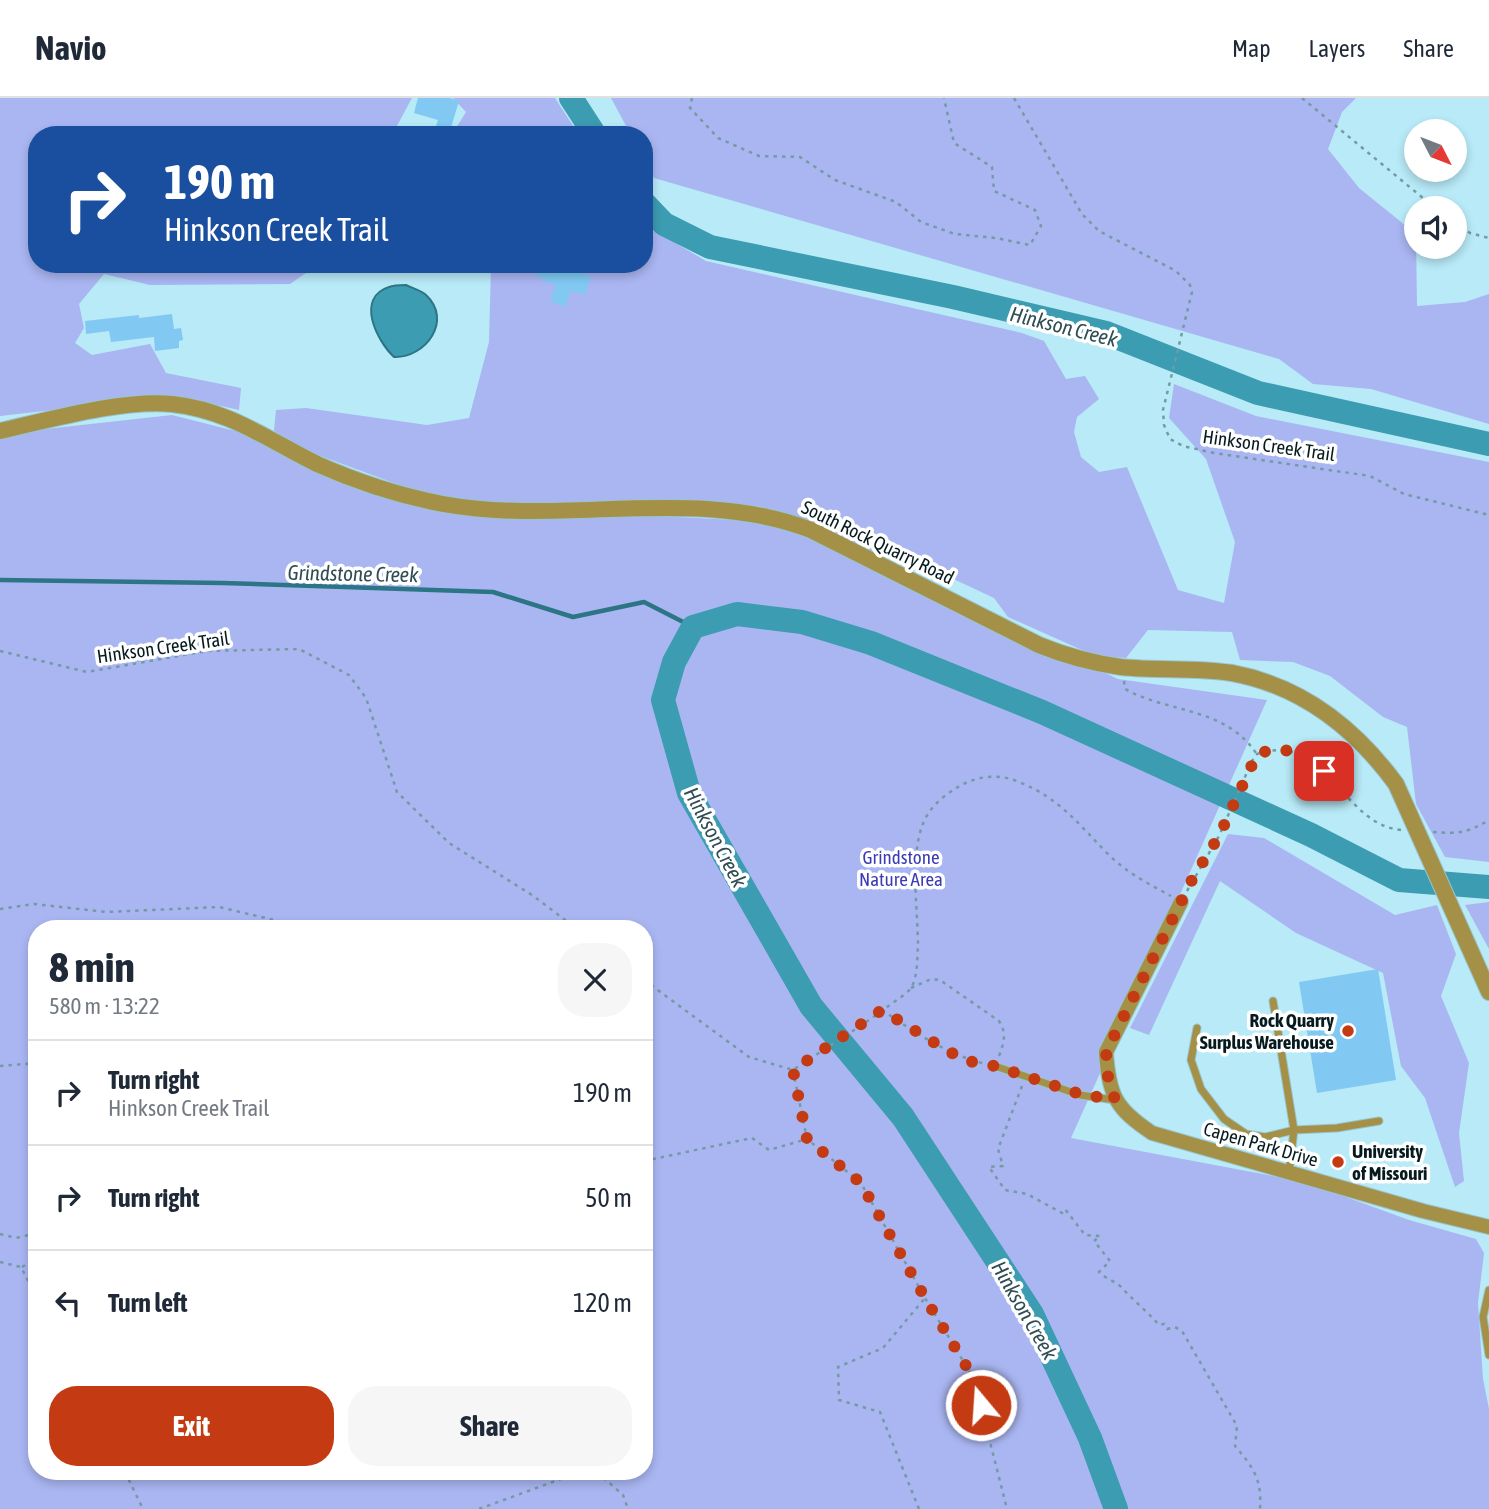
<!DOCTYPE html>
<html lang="en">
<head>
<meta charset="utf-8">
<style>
	:root { --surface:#fff; --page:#f6f6f7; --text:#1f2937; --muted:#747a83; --line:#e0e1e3; --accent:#c33a13 }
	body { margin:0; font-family:"Asap Condensed",sans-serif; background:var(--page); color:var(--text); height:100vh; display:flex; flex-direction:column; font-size:26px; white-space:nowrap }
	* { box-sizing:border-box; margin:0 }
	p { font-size:23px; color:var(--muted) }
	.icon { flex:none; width:38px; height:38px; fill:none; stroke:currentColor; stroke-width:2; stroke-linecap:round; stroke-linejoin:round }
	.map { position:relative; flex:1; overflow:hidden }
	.side { position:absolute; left:28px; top:822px; width:625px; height:560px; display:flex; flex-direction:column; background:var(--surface); border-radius:28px; box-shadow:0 4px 10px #0003 }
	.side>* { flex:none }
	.banner { position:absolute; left:28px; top:28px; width:625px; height:147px; border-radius:28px; box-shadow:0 4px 10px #0003; background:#1a4fa0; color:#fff; overflow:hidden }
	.needle { width:46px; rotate:132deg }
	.fabs { position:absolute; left:1404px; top:21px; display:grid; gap:14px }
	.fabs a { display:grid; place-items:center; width:63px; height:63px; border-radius:50%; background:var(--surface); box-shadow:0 4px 10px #0003; font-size:35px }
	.pin { position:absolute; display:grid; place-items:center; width:60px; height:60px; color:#fff; margin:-30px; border-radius:14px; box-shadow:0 4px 10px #0006 }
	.me { position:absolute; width:77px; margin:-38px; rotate:342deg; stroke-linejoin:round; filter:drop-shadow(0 0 5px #0008) }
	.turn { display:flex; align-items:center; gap:24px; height:147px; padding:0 21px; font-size:32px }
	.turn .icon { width:91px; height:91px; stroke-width:2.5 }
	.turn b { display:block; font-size:49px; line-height:60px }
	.round { display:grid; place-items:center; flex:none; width:74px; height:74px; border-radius:28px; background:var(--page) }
	.overview { display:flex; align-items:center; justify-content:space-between; height:119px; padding:0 21px }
	h1 { font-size:42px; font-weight:700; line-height:52px }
	.button { display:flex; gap:14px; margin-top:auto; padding:14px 21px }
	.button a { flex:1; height:80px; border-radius:28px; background:var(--accent); color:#fff; font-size:28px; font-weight:700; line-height:80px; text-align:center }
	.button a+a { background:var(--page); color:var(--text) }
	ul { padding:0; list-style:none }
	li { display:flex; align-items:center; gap:21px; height:105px; padding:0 21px; border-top:2px solid var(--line) }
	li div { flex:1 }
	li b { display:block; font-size:26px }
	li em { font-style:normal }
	header { display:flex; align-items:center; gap:42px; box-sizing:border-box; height:98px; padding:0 35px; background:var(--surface); border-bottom:2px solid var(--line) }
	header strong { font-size:33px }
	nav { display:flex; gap:38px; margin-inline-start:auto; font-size:24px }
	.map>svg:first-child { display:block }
	.green { fill:#aab6f2; fill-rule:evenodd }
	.water { fill:#3c9cb1; stroke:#2c7585; stroke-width:2 }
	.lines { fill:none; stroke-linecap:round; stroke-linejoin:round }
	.stream { stroke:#2c7585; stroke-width:4.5 }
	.river { stroke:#3c9cb1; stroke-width:24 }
	.building { fill:#81c9f3 }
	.service-casing { stroke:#98c5d0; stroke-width:9 }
	.minor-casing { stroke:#98c5d0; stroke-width:16 }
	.tertiary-casing { stroke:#98c5d0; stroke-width:18 }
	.path { stroke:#749aa4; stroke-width:2.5; stroke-dasharray:3.5 5; stroke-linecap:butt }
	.service { stroke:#a49147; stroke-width:7 }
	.minor { stroke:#a49147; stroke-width:14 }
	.tertiary { stroke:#a49147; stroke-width:16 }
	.tertiary-bridge-casing { stroke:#98c5d0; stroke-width:18; stroke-linecap:butt }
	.tertiary-bridge { stroke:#a49147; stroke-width:16 }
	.route { stroke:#c33a13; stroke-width:12; stroke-dasharray:0 21.6 }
	.poi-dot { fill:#c33a13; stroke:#fff; stroke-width:2.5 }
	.labels { text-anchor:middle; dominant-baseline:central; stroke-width:7; stroke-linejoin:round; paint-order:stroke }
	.street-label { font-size:19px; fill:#071b1f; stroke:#fff }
	.park-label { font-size:19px; fill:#3b3cb5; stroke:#fff }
	.poi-label { font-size:19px; font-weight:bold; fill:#071b1f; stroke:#fff; text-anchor:end }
	.water-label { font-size:21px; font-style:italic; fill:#304d54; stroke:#fff }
</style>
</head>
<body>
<header>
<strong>Navio</strong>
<nav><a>Map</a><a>Layers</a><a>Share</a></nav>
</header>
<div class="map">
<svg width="1489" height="1411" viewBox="0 0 1489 1411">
	<rect width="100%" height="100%" fill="#b8eaf7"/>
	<path class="green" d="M0 0H412L392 37H37V166H319L290 186 150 187 104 176 79 206 84 230 75 245 92 257 150 246 166 275 241 290 239 312 177 298 0 318Z
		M453 0H555L579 37H433L456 30 466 14Z
		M611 0H1356L1342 14 1328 51 1359 90 1416 136 1417 208 1465 204 1489 196V326L1371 291 1313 286 1279 261 654 80 644 62V37H631Z
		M644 122 657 134 706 163 1022 235 1044 243 1066 281 1085 278 1099 301 1077 319 1074 334 1081 359 1099 374 1127 369 1178 492 1224 505 1235 444 1206 361 1169 320 1174 286 1256 318 1489 364V764L1445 759 1416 706 1407 629 1383 619 1330 578 1293 564 1240 562 1232 534 1148 532 1126 560 1093 557 1008 519 994 500 930 470 908 469 790 416 757 408 644 406 601 415 794 425 1118 581 1267 602 1071 1040 1305 1084 1409 1122 1476 1141 1484 1155 1478 1205 1483 1281 1489 1311V1411H0V336L172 317 259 339 279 354 429 398 283 344 274 332 276 312 306 310 427 327 469 320 489 244 491 166H644ZM37 831H644V1374H37Z
		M1228 736 1264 740 1395 817 1437 807 1456 856 1441 898 1469 965 1459 1035 1464 1083 1455 1089 1425 1000 1401 968 1383 875 1296 835 1220 783 1149 937 1130 930Z
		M1489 804V851L1465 807Z"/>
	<path class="water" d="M406 187C412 190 422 193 426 197 453 222 426 260 394 259 377 243 355 200 389 189 394 187 401 187 406 187Z"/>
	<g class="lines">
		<path class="stream" d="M0 482 223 485 493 494 573 519 644 504 693 529"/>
		<path class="river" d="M571 0 595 37
			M644 105 664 126 710 149 953 199 1106 235 1258 295 1489 346
			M1116 1411 1090 1340 1032 1216 903 1019 811 908 689 695 663 602 674 564 693 529 737 516 802 524 871 545 1042 614 1311 737 1399 782 1489 789"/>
	</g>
	<path class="building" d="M418 0H450L459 3 450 33 436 28 438 22 414 15Z
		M539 166H584L581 175 591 179 585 197 571 193 565 209 550 203 556 187 542 182 543 180 535 177Z
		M172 216 174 231 181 230 183 242 179 243V250L155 253 154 239 111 244 109 233 86 236 85 223 139 217V220Z
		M1378 871 1396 982 1317 995 1299 884Z"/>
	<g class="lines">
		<g class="service-casing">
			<path id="service" d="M1273 903 1294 1032 1289 1074
				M1197 930 1191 962 1201 991 1224 1021 1246 1036 1265 1039 1294 1032 1337 1030 1379 1023
				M995 968 1080 997 1115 1002
				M1489 1192 1483 1219 1489 1257"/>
		</g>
		<g class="minor-casing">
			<path id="minor" d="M1181 804 1106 954C1109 998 1116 1011 1152 1035L1423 1113 1489 1129"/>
		</g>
		<g class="tertiary-casing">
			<path id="tertiary" d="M0 333C49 322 123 301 172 306 229 312 268 342 317 366 357 384 401 398 443 406 564 428 694 387 811 432L1039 547C1066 558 1092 565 1121 569 1157 573 1196 569 1232 575 1301 588 1355 630 1396 686
				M1468 847 1489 894"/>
		</g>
		<path class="path" d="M692 0 690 10 718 40 759 58 800 59 835 82 896 104 921 124 955 136 996 140 1030 147 1041 128 1035 112 994 93 992 69 954 45 944 0
			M1014 0 1082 116 1099 133 1176 173 1190 187 1192 194 1163 312 1164 327 1170 341 1183 348 1214 355 1370 378 1404 396 1489 417
			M1302 0 1435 110
			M1454 124 1470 135 1489 140
			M0 553 87 574 207 553 299 551 349 577 366 600 397 694 449 745 532 797 577 831
			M1124 583 1125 591C1168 615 1225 609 1256 655
			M1433 734C1457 736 1468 735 1489 722
			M1187 793 1219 738 1252 663 1257 656C1327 632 1342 728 1402 732
			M0 811 34 806 106 814 219 809 312 831
			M644 882 749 959 793 972C824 951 856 932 886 910 893 904 905 898 911 890 918 878 917 861 918 848 918 811 907 743 930 713 937 703 948 695 958 689 976 678 999 675 1019 684 1060 700 1080 728 1109 757 1127 775 1149 786 1171 798
			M911 890 931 881 940 882 999 923C1007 936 1004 944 999 958
			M882 912C915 934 947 957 986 966
			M0 968 37 965
			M793 972 807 1041 861 1085 925 1200 974 1281 1007 1411
			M1022 988 998 1051 1003 1068 989 1069 1005 1092 1027 1096 1062 1115 1065 1111 1085 1137 1100 1138 1094 1143 1110 1163 1099 1174C1106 1181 1117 1184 1122 1190 1134 1203 1147 1213 1159 1227L1164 1226 1167 1231 1175 1229 1182 1233 1237 1328 1235 1348C1254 1370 1262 1382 1260 1411
			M644 1063 752 1040 769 1052 807 1041
			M0 1136 16 1140 37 1135
			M0 1164 21 1169 37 1200
			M22 1169 37 1160
			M125 1374 143 1411
			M597 1374 623 1397 628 1411
			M479 1411 580 1374
			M919 1411 880 1314 839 1302 838 1269 883 1250 925 1200"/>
		<use href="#service" class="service"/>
		<use href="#minor" class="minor"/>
		<use href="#tertiary" class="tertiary"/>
		<g class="tertiary-bridge-casing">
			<path id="tertiary-bridge" d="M1396 686 1468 847"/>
		</g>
		<use href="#tertiary-bridge" class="tertiary-bridge"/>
	</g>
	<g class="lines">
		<path class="route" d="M981 1307 974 1281 925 1200 861 1085 807 1041 793 972 882 912 946 952 968 963 995 968 1080 996 1115 1002 1108 979 1106 954 1193 780 1219 738 1257 656C1286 646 1301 655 1324 673"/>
	</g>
	<g class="poi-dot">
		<circle cx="1348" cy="933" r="7"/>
		<circle cx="1338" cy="1064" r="7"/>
	</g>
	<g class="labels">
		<g class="street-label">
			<text transform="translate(1269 347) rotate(8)">Hinkson Creek Trail</text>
			<text transform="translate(878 444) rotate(26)">South Rock Quarry Road</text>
			<text transform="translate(163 549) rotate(-8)">Hinkson Creek Trail</text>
			<text transform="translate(1261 1046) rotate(16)">Capen Park Drive</text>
		</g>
		<g class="park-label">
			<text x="901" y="759">Grindstone<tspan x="901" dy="22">Nature Area</tspan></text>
		</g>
		<g class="poi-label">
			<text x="1334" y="922">Rock Quarry<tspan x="1334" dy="22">Surplus Warehouse</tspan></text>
			<text x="1352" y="1053" text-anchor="start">University<tspan x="1352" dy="22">of Missouri</tspan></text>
		</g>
		<g class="water-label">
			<text transform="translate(1064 228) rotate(14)">Hinkson Creek</text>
			<text transform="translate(353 475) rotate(1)">Grindstone Creek</text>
			<text transform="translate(716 739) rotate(62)">Hinkson Creek</text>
			<text transform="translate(1025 1212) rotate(60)">Hinkson Creek</text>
		</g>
	</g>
</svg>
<div class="fabs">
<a><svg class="needle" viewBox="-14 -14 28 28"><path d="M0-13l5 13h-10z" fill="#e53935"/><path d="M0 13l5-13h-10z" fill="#747a83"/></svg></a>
<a><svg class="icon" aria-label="sound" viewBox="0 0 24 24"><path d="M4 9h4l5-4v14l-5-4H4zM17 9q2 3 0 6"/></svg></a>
</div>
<div class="pin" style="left:1324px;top:673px;background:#d93025"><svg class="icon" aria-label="arrive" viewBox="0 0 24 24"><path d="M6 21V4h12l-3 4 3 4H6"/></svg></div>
<svg class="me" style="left:981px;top:1307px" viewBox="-20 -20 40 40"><circle r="17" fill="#c33a13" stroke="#fff" stroke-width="3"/><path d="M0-11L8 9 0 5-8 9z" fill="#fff"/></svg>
<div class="banner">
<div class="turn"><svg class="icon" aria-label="right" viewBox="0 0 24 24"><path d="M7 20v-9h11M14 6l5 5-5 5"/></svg><div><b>190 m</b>Hinkson Creek Trail</div></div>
</div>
<section class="side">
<div class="overview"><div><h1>8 min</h1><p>580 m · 13:22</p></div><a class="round"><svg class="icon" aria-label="close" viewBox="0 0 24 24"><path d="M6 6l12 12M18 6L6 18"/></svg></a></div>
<ul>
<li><svg class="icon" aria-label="right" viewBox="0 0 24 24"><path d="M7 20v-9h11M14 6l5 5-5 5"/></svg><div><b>Turn right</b><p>Hinkson Creek Trail</p></div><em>190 m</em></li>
<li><svg class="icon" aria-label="right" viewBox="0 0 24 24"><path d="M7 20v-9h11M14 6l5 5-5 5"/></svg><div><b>Turn right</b></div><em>50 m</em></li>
<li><svg class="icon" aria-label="left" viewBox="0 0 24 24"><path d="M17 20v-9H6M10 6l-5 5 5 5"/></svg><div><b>Turn left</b></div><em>120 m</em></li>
</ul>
<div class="button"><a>Exit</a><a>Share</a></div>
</section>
</div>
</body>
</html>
